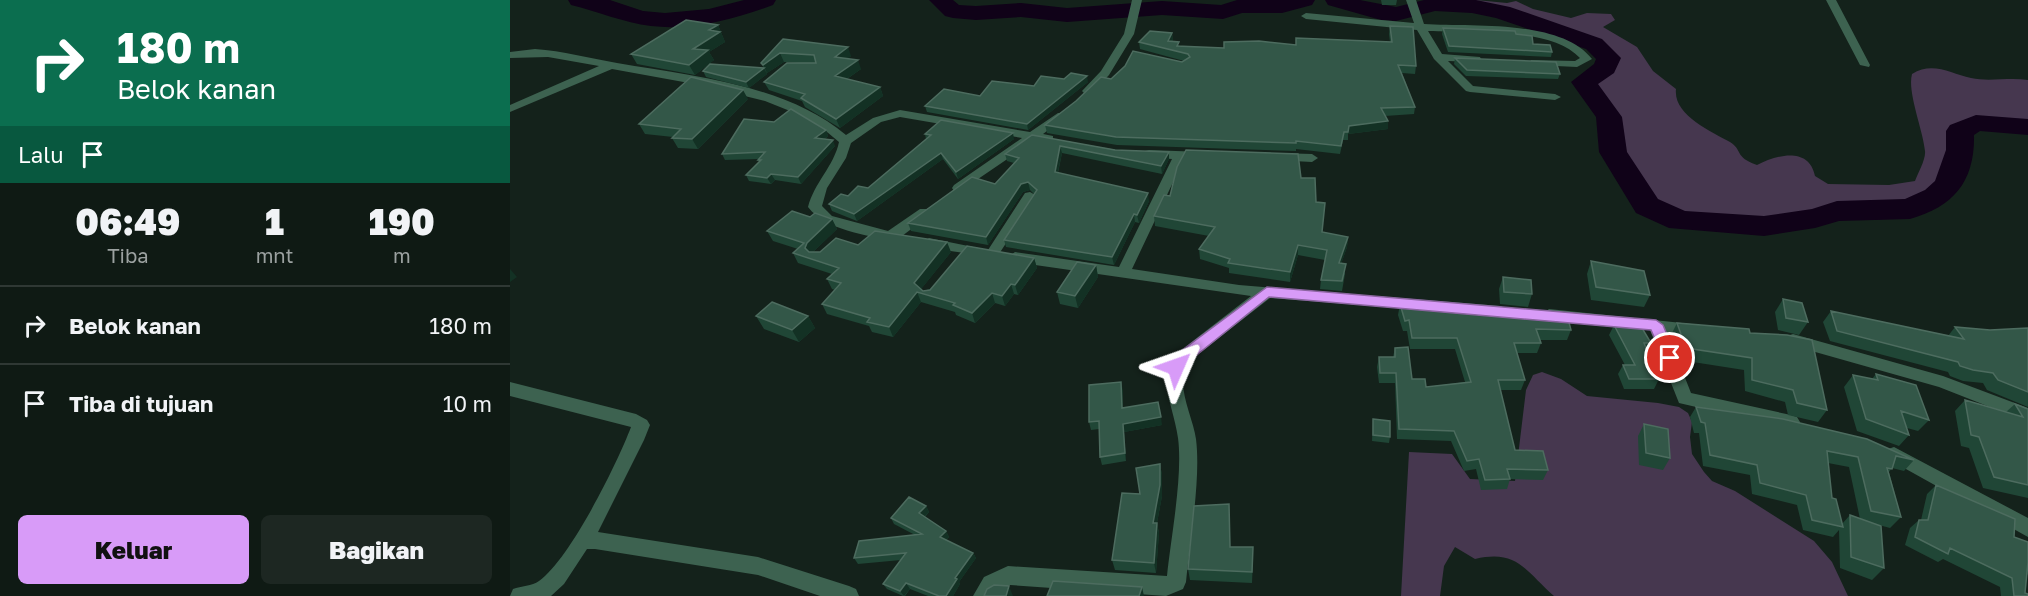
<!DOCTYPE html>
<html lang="id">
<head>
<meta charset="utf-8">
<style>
	:root { --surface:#0f1a14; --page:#1d2722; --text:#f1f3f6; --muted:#9ba1a0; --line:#2f3834; --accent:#d89bf8 }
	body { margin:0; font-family:"Golos Text",sans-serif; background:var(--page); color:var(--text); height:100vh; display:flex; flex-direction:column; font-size:22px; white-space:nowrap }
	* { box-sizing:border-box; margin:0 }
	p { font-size:20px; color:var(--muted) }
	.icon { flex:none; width:33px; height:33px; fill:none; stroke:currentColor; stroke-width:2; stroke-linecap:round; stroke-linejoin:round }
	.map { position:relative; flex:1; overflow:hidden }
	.details { display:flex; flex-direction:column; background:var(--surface); width:510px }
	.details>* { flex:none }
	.hud { background:#0b6e4f; color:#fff; overflow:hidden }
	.pin { position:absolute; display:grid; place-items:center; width:51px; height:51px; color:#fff; margin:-26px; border:3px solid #fff; border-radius:50%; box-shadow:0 2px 6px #0007 }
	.me { position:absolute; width:66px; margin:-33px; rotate:47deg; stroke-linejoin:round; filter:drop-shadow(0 0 4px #0008) }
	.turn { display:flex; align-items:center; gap:21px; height:126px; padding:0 18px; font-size:27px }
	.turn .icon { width:78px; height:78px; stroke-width:2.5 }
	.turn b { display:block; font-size:42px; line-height:51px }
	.then { display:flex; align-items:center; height:57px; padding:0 18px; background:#0003; gap:12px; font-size:22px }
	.eta { display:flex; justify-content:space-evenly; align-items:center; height:102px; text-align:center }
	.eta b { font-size:36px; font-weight:800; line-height:42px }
	.cta { display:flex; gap:12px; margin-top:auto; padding:12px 18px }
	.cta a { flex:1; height:69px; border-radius:9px; background:var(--accent); color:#111; font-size:24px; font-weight:800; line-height:69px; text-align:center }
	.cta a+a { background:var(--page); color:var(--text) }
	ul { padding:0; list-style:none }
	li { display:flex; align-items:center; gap:18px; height:78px; padding:0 18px; border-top:2px solid var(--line) }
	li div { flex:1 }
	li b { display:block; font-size:22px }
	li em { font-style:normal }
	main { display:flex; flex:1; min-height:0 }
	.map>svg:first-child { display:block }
	.green { fill:#46374f }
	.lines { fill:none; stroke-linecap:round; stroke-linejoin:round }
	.river { fill:#100218; fill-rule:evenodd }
	.minor { fill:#3d6250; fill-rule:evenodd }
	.wall { fill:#204636; fill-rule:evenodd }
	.shaded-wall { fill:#133124 }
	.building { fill:#335748; stroke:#4d6c5f; stroke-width:1.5 }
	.route { fill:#d89bf8; stroke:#8c65a1; stroke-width:1.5 }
</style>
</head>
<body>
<main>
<section class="details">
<div class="hud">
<div class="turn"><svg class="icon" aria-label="right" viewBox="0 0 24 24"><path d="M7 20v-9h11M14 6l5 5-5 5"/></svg><div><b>180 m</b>Belok kanan</div></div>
<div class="then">Lalu<svg class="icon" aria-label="arrive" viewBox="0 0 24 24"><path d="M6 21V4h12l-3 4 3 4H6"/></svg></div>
</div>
<div class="eta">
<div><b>06:49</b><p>Tiba</p></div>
<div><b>1</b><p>mnt</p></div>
<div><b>190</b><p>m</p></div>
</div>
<ul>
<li><svg class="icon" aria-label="right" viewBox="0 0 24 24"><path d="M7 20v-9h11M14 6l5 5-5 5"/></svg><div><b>Belok kanan</b></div><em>180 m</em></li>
<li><svg class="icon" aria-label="arrive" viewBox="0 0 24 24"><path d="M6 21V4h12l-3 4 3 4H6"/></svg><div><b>Tiba di tujuan</b></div><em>10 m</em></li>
</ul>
<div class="cta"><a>Keluar</a><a>Bagikan</a></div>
</section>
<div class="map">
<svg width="1518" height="596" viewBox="0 0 1518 596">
	<rect width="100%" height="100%" fill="#14221b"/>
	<path class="green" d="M966 0 997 3 1006 1 1023 9 1061 18 1077 13 1101 14 1105 20 1093 27 1127 47 1143 71 1166 89C1163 115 1201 131 1220 142 1233 150 1224 157 1247 165 1266 155 1299 146 1305 176L1318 184 1379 185 1405 181C1408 173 1416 159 1415 151 1413 130 1397 92 1402 74 1423 61 1441 74 1461 78 1479 82 1499 77 1518 80V124C1489 119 1470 114 1444 129L1443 148 1432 182 1420 194 1395 205 1323 206 1300 214 1250 222 1170 217 1141 205 1109 153 1105 117 1080 83 1100 70 1104 58 1088 42 1028 20 963 4Z
		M1032 372 1051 379 1077 396 1148 403 1169 407 1178 413 1182 422 1180 437 1182 454 1194 472 1202 481 1225 491 1304 541 1322 562 1338 596H1044C1015 571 1008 549 965 559L945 547 934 566 930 596H891L899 452 942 454 960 479 1005 481 1016 390 1023 375Z"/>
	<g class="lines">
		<path class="river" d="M58 0H100L133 11 155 13 199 9 234 0H266L263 5C225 19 182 31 141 26 114 23 87 11 61 5Z
			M419 0H443L449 5 466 6 511 3 557 8 652 1 711 5 727 0H805L802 5 772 13H732L713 19 652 15 557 22 511 17 466 20 443 18 435 16Z
			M815 0H850L886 7 914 0H966L1000 7 1092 39 1111 58 1104 73 1088 84 1112 117 1117 152 1148 199 1175 211 1254 216 1302 209 1327 201 1395 199 1415 190 1425 181 1436 150V131L1440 125 1466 115 1518 119V135L1470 131 1464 135C1465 181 1444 207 1400 219L1329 221 1305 228 1254 236 1159 228 1126 213 1089 152 1086 117 1061 82 1084 64 1086 59 1076 49 986 18 962 13 925 11 886 21 871 20 818 5Z"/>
		<path class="minor" d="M622 0H632L624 34 599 75 582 93H574L572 91 591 71 614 34Z
			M896 0H906L914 24C961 27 1051 19 1082 59L1067 67 1025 65 1020 62 1021 60 1065 61 1070 58C1040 26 960 33 918 31L932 54 970 57 971 59 966 62 938 61 963 86 1045 94 1051 97 1045 100 960 92 956 91 924 59 907 30 796 19 791 16 796 13 904 23Z
			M1316 0H1326L1360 65 1359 67 1350 65Z
			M25 49C53 51 79 58 107 63 182 76 275 84 336 135L363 118 390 110 520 132 548 113H556L558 115 533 134 543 136V142L525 140 449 192 444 191 442 188 444 185 512 138 390 117 371 122 341 143 336 158 317 188 312 206 322 216 378 231 410 209H420L422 212 420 215 384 242C356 234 316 231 298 207 304 183 324 166 329 142L311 127 285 113 255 101 190 85 102 69 0 112V105L89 66 38 57 0 58V52Z
			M639 150 693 152 699 156 693 160 674 159 622 269 729 285 991 306 999 311 991 316 760 298 678 362C664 384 683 416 686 439 691 478 680 541 676 582L673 589 656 596 500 585 488 591 485 596H463L474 577 498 566 657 576C661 537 673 475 668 438 664 408 647 381 666 354L741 296 505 262 498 257 505 252 609 267 662 159 635 157V151Z
			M768 153 802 154 808 158 802 162 764 160V154Z
			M520 192 527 196 487 257 482 259 476 256 419 248 412 243 419 238 478 250 515 193Z
			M1039 309 1191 325 1193 329 1191 333 1157 332 1181 393 1281 415 1287 417 1290 422 1287 427 1281 429 1169 403 1140 330 1034 319 1031 315Z
			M1283 334 1433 376 1518 408V422L1429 387 1277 344 1275 340 1277 336Z
			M0 382 126 414 137 420 140 425 134 440 88 532 248 557 339 586 346 589 349 596H310L248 575 85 549H77L54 584 41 596H0L3 589C11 586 22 586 29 581 60 559 107 464 121 427L0 396Z
			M1384 447 1518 518V537L1378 459 1375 454 1378 449Z"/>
	</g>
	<path class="wall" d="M871 0H887L886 5H872Z
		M208 25 215 42 199 52 204 60 185 75 127 64 121 54Z
		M880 26 906 66 905 74 892 73 905 107 904 114 875 116 878 129 838 134V140H833L830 154 786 149V151L607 145 537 133 535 125 601 79 674 61 630 49 629 42 662 33 663 42 670 46 714 48 880 42 879 34Z
		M933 28 1006 34 1023 44 1042 52 1041 57 938 52 932 34Z
		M273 39 341 56 337 59 351 69 337 79 370 87 373 96 330 128 295 107 292 101 259 90 254 82 291 63 274 62 257 73 256 72 257 74 239 88 196 77 193 71 254 68 251 63Z
		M945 58 1050 74 1048 79 956 76 944 64Z
		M578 82 518 130 417 112 415 106 524 86Z
		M238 99 188 149 168 148 162 138 163 137 135 134 129 124Z
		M316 130 318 136 315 139 325 146 291 184 265 180 261 184 239 181 236 175 249 162 248 160 249 159 215 160 212 154Z
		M415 134 504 139 448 179 433 159 347 221 322 211 319 204 358 188 416 139Z
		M522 135 659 159 652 174 552 153 548 173 639 201 629 223 625 222 604 265 496 247 494 240 524 194 520 190 513 192 478 245 401 231 398 223 485 184 504 163 497 161 495 154Z
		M791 178 806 202 814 213 812 232 838 237 837 247 831 264 835 274 832 291 810 289 811 280 815 260 788 255 780 282 719 273V268L690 259 689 249 699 236 645 226 644 216 660 196Z
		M300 217 322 219 327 229 303 252H310L348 245 441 252 411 289 413 291 524 258 527 268 508 295 504 294 495 306 485 303 465 323 446 315 445 312 411 302 383 337 362 332 359 326 317 314 312 304 325 290 322 289 317 279 322 274 288 263 283 253 288 249 263 241 257 231Z
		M1081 261 1140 295 1134 307 1081 300 1077 274Z
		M586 265 588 277 568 308 550 304 547 292Z
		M993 277 1022 294 1018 307 990 304 989 289Z
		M1273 299 1298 322 1289 335 1268 330 1265 312Z
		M890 304 953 310 1061 330 1057 340H1030L1031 343 1027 353H1007L1015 380 1011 390H990L1005 450 1038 470 1033 480 1000 479 997 489 971 490 966 469 954 471 941 441 887 439 885 383H869L867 367 869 357H883L885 348 902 379 916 387 955 382 945 349H900L897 331H893L888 315Z
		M1321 311 1438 336 1445 327 1480 330 1518 328V407L1477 390 1473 383 1453 381 1440 376 1438 372 1320 341 1313 322Z
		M246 316H298L305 328 289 342 254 329Z
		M1167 323 1240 333 1317 410 1308 422 1278 415 1275 402 1235 391 1234 370 1170 360 1161 335Z
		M1104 325 1141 343 1137 351 1149 379 1144 389H1114L1108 374 1113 365H1115L1099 335Z
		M1366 374 1419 420 1408 431 1397 428 1399 435 1389 446 1347 431 1334 387 1343 375 1362 379Z
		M613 390V408L652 425 614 432 616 461 592 465 590 457 589 429 581 430 579 422Z
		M1455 400 1496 412 1505 404 1518 409V498L1473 488 1459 448 1451 446 1445 411Z
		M1186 407 1404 460 1394 471 1382 468 1379 472 1391 517 1380 528 1369 525 1374 568 1362 580 1330 568 1329 530 1323 537 1293 530 1287 505 1242 494 1240 475 1193 466 1189 433H1184L1180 417ZM1318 463 1339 467 1350 519 1340 515 1332 524 1322 498Z
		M863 419 880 437 879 443 862 441Z
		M1134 424 1160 458 1153 470 1129 465 1128 436Z
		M650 464 652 475V496L647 523 649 533 646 573 605 570 602 560 630 494Z
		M1426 485 1504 537 1518 542V575L1517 574 1515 593 1518 596H1491L1490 587 1433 559 1428 562 1395 545 1400 528 1409 520H1411L1417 494Z
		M416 506 419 512 415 517 436 531 439 537 436 540 463 553 466 558 449 582 450 584 443 596H418L400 589 395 596H393L377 589 373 584 391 560 348 564 344 558 405 535 384 524 381 518Z
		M721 547 743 559 742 583 680 580 678 569Z"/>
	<path class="shaded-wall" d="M208 25 215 42 199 52 204 60 185 75 179 65 183 49 199 30Z
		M662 33 663 41 659 49 658 41Z
		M338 47 341 56 329 66 325 57Z
		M270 53 274 62 257 73 253 65Z
		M348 60 351 69 328 85 325 76Z
		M254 68 257 74 239 88 236 82Z
		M577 76 578 82 518 130 517 124Z
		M370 87 373 96 330 128 326 119Z
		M233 90 238 99 188 149 182 139Z
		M878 121V129L838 134 839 126Z
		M316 130 318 136 308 144 305 138Z
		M503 133 504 139 448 179 446 172Z
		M323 140 325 146 291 184 288 177Z
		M550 146 552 153 546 180 545 172Z
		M659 152V159L652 174 651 166Z
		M431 153 433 159 347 221 344 214Z
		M261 174 265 180 261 184 257 178Z
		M518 182 520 190 513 192 478 245 476 237 511 184Z
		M638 193 639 201 629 223 627 215Z
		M624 214 625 222 604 265 602 257Z
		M322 219 327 229 302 253 300 258 295 248 297 243Z
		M838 237 837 247 828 273 829 263Z
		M437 242 441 252 408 293 404 283Z
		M788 245V255L780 282V272Z
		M524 258 527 268 508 295 505 285Z
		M586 265 588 277 568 308 565 296Z
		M0 269 7 277 0 282Z
		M501 284 504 294 495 306 492 296Z
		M407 292 411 302 383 337 379 327Z
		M482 293 485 303 465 323 462 313Z
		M298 316 305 328 289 342 282 330Z
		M611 382 613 390V416L612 408Z
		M651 417 652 425 614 432 616 461 615 453 613 424Z
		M650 464 652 475V496L645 533 643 523Z
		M416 506 419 512 412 519 409 513Z
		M647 523 649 533 646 573 644 563Z
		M436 531 439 537 433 543 430 537Z
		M463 553 466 558 449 582 450 584 443 596H436L445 578Z
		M396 583 400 589 394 596 390 591Z
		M499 586 503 596H496Z
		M632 587 634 596H629Z"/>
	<path class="building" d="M176 20 208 25 199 30 210 32 183 49 198 50 179 65 121 54Z
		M880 26 903 27 906 66 888 65 905 107 871 108 878 121 839 126 838 132H834L831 146 786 141V143L606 137 535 125 566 101 591 77 601 79 615 66 623 51 672 62 680 57 678 54 629 42 640 31 662 33 658 41 669 42 667 46 714 48V42L749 41 786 45V38L882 42Z
		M933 28 1005 31 1006 34 1022 36 1023 44 1040 45 1042 52 939 46Z
		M273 39 338 47 325 57 348 60 325 76 370 87 326 119 291 98 295 94 254 82 277 63H306L304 55 270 53 253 65 251 63Z
		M945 58 1046 62 1050 74 957 70Z
		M200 64 254 68 236 82 193 71Z
		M561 73 577 76 517 124 415 106 434 89 470 96 482 81 524 86 531 76 554 79Z
		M181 77 233 90 182 139 162 138 171 129 129 124Z
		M281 109 316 130 305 138 323 140 288 177 261 174 257 178 236 175 251 160H248L255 152 212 154 234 119 264 122Z
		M431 120 503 133 446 172 431 153 344 214 319 204 331 194 338 196 348 186 358 188 421 135 415 134Z
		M522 135 605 150 659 152 651 166 550 146 545 172 638 193 627 215 624 214 602 257 494 240 527 190 518 182 511 184 476 237 398 223 462 177 485 184 509 158 495 154Z
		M676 150 788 154 791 178H805L806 202 815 203 812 232 838 237 829 263 836 264 832 281 811 280 817 250 788 245 780 272 718 263 720 259 689 249 705 227 644 216 654 195 660 196 667 167Z
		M282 211 300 217 305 213 322 219 297 243 295 248 299 252H310L326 238 348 245 365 231 437 242 404 283 413 291 420 290 457 246 524 258 505 285 501 284 492 296 482 293 462 313 443 305 445 303 407 292 379 327 357 322 360 318 312 304 331 283 317 279 329 268 283 253 294 243 257 231Z
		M1081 261 1134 271 1140 295 1086 287Z
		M567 262 586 265 565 296 547 292Z
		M993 277 1021 280 1022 294 994 292Z
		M1273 299 1292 303 1298 322 1276 318Z
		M262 302 298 316 282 330 246 316Z
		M909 303 952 306 953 310H989L1057 315 1061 330 1026 329 1031 343H1004L1015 380H988L1005 450 1033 451 1038 470 997 469 1000 479 975 480 969 459 957 461 944 431 889 429 886 373H870L869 357H885V348L898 347 902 379H915L916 387 961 382 947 338H902L899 320 895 321 890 304Z
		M1321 311 1454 339 1445 327 1480 330 1518 328V392L1488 380 1483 373 1463 370 1450 366 1448 362 1327 331Z
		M1129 323 1141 343H1134L1149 379H1119L1113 365H1125L1104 325Z
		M1167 323 1239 329 1240 333 1277 335 1302 340 1317 410 1287 403 1283 390 1242 380V358L1176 348Z
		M1366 374 1406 385 1419 420 1391 411 1399 435 1356 419 1343 375 1368 380Z
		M611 382 612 408 648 402 651 417 613 424 615 453 590 457 589 421 579 422V385Z
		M1455 400 1513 417 1505 404 1518 409V485L1484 477 1469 437 1461 435Z
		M1186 407 1273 419 1357 439 1404 460 1386 456 1382 469 1377 468 1391 517 1361 511 1348 457 1317 451 1322 498 1326 499 1333 527 1302 520 1296 495 1250 483 1247 465 1200 455 1195 423 1191 422Z
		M863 419 880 421V437L863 435Z
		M1134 424 1158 429 1160 458 1136 453Z
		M650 464V485L643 523H647L644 563 602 560 612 493 630 494 626 468Z
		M1426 485 1505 519 1504 537 1518 542V562L1515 593 1518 594V596H1504L1502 578 1440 548 1438 554 1405 537 1409 520H1418Z
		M399 497 416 506 409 513 436 531 430 537 463 553 445 578 447 579 436 596H429L396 583 390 591 373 584 396 553 344 558 349 541 412 534 381 518Z
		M719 504 720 547H743L742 572 678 569 684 506Z
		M1340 515 1371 526 1374 568 1341 557Z
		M543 581 632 587 629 596H537Z
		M484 585 499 586 496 596H474L477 589Z"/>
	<path class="route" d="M757 287 1146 320 1153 325 1167 358 1160 363 1155 362 1141 330 759 297 678 362 672 371H661L659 367 667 354Z"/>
</svg>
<div class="pin" style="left:1160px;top:358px;background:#d93025"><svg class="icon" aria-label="arrive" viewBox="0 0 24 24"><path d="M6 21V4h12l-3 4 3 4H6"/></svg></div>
<svg class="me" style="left:666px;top:367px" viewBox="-20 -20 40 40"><path d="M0-17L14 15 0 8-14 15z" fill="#d89bf8" stroke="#fff" stroke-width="4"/></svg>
</div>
</main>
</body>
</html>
